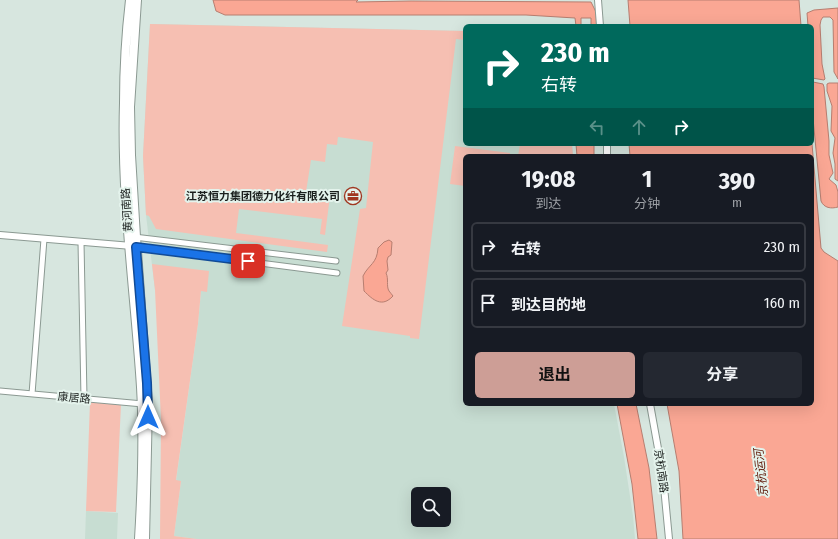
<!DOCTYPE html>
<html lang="zh">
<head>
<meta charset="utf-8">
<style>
	:root { --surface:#171b24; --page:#242831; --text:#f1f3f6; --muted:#9ea1a6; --line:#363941; --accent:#cd9e96 }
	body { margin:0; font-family:"Fira Sans Condensed","Noto Sans SC",sans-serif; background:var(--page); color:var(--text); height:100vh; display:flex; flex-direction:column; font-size:15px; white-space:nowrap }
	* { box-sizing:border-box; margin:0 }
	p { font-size:13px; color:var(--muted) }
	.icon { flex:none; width:22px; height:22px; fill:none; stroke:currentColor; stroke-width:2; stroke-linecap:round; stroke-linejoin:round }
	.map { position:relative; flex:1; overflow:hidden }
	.details { position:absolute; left:463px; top:154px; width:351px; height:252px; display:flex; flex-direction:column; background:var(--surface); border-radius:6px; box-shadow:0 4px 16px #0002 }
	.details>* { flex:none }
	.banner { position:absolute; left:463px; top:24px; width:351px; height:122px; border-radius:6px; box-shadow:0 4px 16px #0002; background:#00695c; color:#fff; overflow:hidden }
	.controls { position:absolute; left:411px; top:487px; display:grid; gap:8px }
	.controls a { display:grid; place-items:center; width:40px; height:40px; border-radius:6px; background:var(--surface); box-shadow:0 4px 16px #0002; font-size:20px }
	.pin { position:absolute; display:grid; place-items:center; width:34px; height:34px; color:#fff; margin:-17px; border-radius:8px; box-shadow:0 2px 6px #0006 }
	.me { position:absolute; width:44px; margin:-22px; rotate:0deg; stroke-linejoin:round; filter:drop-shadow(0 0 3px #0008) }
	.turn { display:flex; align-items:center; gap:14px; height:84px; padding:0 12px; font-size:18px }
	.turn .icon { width:52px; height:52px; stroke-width:2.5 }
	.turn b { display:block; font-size:28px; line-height:34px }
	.lanes { display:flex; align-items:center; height:38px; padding:0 12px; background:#0003; justify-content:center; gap:20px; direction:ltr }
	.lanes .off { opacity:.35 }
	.eta { display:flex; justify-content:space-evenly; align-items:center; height:68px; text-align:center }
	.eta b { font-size:24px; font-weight:700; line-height:28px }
	.action { display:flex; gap:8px; margin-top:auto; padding:8px 12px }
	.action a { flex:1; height:46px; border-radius:6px; background:var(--accent); color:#111; font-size:16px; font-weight:700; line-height:46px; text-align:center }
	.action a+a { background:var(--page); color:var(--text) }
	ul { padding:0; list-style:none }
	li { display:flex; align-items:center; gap:12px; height:50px; margin:0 8px 6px; padding:0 4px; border:2px solid var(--line); border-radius:6px }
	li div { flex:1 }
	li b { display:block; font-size:15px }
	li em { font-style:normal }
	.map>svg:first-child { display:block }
	.built { fill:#c7ddd2; fill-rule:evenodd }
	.green { fill:#f6bfb2 }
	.water { fill:#faa794; stroke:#b77e70 }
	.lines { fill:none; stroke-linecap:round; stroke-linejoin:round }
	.minor-casing { stroke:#8b9992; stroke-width:7 }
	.tertiary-casing { stroke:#8b9992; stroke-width:8 }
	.primary-casing { stroke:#8b9992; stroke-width:10 }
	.minor { stroke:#fff; stroke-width:5 }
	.tertiary { stroke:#fff; stroke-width:6 }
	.primary { stroke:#fff; stroke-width:8 }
	.route-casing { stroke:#114b97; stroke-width:10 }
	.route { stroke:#1a73e8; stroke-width:7 }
	.labels { text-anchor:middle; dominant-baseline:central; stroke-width:4; stroke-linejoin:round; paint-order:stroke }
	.poi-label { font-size:11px; font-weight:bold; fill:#1a1f1d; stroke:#e4f3ec; text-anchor:end }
	.street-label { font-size:11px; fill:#1a1f1d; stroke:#e4f3ec }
	.water-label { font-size:12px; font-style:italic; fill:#601909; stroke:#e4f3ec }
</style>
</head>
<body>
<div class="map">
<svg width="838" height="539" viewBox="0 0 838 539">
	<rect width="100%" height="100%" fill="#d7e6df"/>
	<path class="built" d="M150 24 465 31V144H572L573 156H465V404H614L624 457 633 516 635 539H197L174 536 181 481H176L198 324 201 291 155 290 146 215 143 156ZM418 494H444V520H418Z
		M86 511 118 513 117 539H85Z"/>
	<path class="green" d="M150 24 465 31V40L456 39 419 339 410 338V336L342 326 360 209 366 208 373 142 338 137 337 145 327 144 325 162 311 160 306 192 330 196 325 235 320 234 322 219 239 209 236 233 328 245 327 252 156 229 149 216 146 215 143 156Z
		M520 144H572L573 156H518Z
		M455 146 510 153V156H465V186L450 184Z
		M152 264 209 271 207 292 201 291 198 324 176 480 181 481 174 536 197 539H160L161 420 155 290Z
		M90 402 121 404 116 512 86 511Z"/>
	<path class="water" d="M213 0H358L356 2 411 1 591 2 597 14 598 26H591V18H581V26H576L575 18 526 15H225L216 11Z
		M628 0H799L801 26H630Z
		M838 8V79L834 72 833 20 830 17H823L821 20 820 25 822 64 825 79 824 80 812 78V26H808L807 13 814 10Z
		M813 82 823 84 824 87 829 141V155L833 173 829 179 836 185 838 192V207C831 209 824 208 821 201L812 108V83Z
		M829 83H838V181L835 179V164L833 153 835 138 831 131 832 106 827 91V84Z
		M576 144H594V156H577Z
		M629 144H812L821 248 824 252 838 261V539H683L679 471 667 404H812V156H630Z
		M389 240 392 242 391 255 388 257 387 261 388 270 386 273C389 279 386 286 389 291 390 293 392 294 393 296 382 308 373 300 364 291L363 276C369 264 377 264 378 248L384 242Z
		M617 404H636L649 468 657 539H638L632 484Z"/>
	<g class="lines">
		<g class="minor-casing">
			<path id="minor" d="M134 237 336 261
				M81 242 84 398
				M136 247 337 273
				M0 391 143 404
				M32 394 44 239"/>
		</g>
		<g class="tertiary-casing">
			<path id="tertiary" d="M598 0 600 26
				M607 144V156
				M0 235 132 246
				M650 404 663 476 669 539"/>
		</g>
		<g class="primary-casing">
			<path id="primary" d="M130 0C126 34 124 69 124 103 121 198 135 293 141 387 144 438 142 489 139 539
				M137 0 130 107 131 155 136 237 148 404 145 539"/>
		</g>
		<use href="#minor" class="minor"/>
		<use href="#tertiary" class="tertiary"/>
		<use href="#primary" class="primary"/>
	</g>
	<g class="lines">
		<g class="route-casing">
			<path id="route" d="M148 417 147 383 136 247 248 261"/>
		</g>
		<use href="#route" class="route"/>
	</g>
	<defs>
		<g id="office-ring" transform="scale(0.9)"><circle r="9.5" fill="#e4f3ec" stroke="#a03721" stroke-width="1.5"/><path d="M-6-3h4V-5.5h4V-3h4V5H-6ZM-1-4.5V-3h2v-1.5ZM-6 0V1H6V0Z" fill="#a03721"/></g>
	</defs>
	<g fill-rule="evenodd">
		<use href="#office-ring" x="353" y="196"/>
	</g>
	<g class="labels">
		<g class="poi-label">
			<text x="340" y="196">江苏恒力集团德力化纤有限公司</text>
		</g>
		<g class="street-label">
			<text transform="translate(127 210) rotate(-94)">黄河南路</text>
			<text transform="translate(74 398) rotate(5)">康居路</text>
			<text transform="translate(661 471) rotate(82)">京杭南路</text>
		</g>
		<g class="water-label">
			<text transform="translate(761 473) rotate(-96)">京杭运河</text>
		</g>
	</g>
</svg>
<div class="controls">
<a><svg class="icon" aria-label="search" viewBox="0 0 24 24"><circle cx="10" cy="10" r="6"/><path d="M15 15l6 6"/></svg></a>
</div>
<div class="pin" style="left:248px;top:261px;background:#d93025"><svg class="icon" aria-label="arrive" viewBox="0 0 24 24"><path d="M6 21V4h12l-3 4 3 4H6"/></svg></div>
<svg class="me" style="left:148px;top:417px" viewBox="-20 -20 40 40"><path d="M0-17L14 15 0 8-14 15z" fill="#1a73e8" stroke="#fff" stroke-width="4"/></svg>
<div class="banner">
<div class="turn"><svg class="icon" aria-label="right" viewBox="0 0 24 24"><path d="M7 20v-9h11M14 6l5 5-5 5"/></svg><div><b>230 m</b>右转</div></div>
<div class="lanes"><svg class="icon off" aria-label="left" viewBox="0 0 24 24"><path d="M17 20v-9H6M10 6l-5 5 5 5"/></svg><svg class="icon off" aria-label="ahead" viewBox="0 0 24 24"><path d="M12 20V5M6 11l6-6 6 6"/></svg><svg class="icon" aria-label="right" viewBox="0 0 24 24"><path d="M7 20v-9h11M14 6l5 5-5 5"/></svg></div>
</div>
<section class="details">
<div class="eta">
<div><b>19:08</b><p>到达</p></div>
<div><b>1</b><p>分钟</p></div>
<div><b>390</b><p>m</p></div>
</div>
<ul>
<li><svg class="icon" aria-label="right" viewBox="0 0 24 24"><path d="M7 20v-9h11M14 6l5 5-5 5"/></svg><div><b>右转</b></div><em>230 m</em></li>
<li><svg class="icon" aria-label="arrive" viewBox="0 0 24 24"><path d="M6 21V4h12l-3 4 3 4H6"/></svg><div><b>到达目的地</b></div><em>160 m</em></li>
</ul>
<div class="action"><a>退出</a><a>分享</a></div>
</section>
</div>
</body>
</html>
